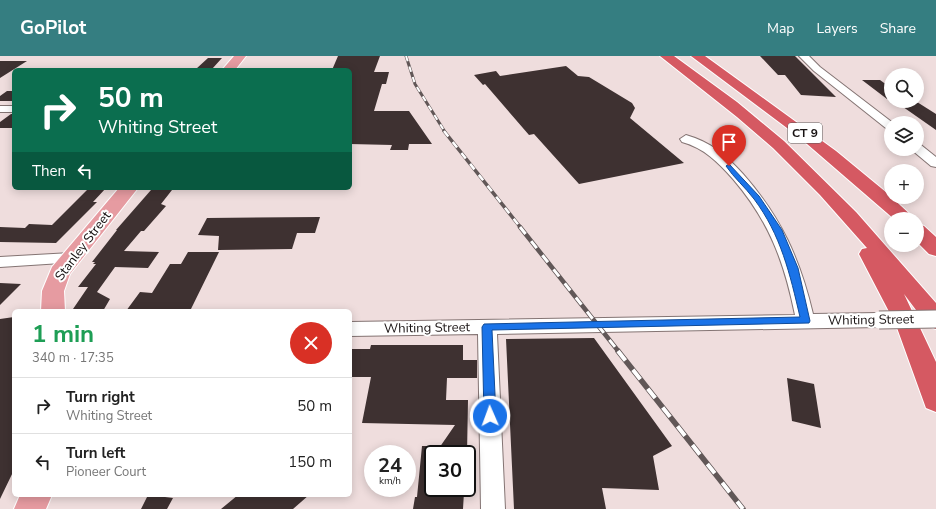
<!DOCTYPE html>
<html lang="en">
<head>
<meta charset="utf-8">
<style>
	:root { --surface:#fff; --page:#f6f6f6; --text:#222; --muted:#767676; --line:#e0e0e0; --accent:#357e81 }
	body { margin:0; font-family:"Nunito Sans",sans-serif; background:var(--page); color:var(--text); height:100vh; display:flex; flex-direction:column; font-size:15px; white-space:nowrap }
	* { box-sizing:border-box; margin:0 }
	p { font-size:13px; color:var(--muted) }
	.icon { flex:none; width:22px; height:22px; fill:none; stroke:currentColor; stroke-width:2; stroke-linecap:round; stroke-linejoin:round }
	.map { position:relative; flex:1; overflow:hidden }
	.sheet { position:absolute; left:12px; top:253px; width:340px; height:188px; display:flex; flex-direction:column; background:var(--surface); border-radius:6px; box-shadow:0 2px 10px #0003 }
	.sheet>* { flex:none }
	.banner { position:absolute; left:12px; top:12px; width:340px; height:122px; border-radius:6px; box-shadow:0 2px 10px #0003; background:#0b6e4f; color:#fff; overflow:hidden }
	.controls { position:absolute; left:884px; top:12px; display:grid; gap:8px }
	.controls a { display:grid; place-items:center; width:40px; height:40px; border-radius:50%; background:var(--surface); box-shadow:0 2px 10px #0003; font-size:20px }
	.speed { position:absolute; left:364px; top:389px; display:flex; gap:8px; font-size:20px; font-weight:700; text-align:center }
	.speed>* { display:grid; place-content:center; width:52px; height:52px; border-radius:50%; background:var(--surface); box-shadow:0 2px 10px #0003; line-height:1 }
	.speed small { font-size:10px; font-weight:400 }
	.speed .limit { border:2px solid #111; border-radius:6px; background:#fff; color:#111 }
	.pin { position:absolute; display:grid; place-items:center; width:34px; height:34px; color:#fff; margin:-41px -17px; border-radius:50% 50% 50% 0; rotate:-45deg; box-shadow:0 0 4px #0007 }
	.pin .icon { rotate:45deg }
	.me { position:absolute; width:44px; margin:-22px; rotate:358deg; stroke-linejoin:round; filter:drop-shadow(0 0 3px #0008) }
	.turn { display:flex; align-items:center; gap:14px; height:84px; padding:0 20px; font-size:18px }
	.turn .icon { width:52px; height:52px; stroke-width:2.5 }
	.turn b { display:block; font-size:28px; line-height:34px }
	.then { display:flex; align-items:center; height:38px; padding:0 20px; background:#0003; gap:8px; font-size:15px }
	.round { display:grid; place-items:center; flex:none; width:42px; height:42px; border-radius:21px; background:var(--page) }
	.summary { display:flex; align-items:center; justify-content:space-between; height:68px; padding:0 20px }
	h1 { font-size:24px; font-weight:700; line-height:30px; color:#1e9e55 }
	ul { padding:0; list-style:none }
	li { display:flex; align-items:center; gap:12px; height:56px; padding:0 20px; border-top:1px solid var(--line) }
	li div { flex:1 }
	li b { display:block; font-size:15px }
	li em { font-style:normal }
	header { display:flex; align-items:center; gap:24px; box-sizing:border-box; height:56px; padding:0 20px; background:var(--accent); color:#fff }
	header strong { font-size:19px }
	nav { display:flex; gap:22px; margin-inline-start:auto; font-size:14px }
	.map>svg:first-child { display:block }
	.building { fill:#3e3131 }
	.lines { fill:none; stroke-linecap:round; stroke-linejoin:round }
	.minor-casing { stroke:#847473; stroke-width:2 }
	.major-casing { stroke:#fff; stroke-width:2 }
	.highway-casing { stroke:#fff; stroke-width:2 }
	.minor { fill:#fff; fill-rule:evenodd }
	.major { fill:#e69ba1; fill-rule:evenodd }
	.highway { fill:#d55962; fill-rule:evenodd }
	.rail-far3-casing { stroke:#615757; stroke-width:3 }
	.rail-far2-casing { stroke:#615757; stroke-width:3.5 }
	.rail-far1-casing { stroke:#615757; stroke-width:4.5 }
	.rail-casing { stroke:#615757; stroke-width:5.5 }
	.rail-far3 { stroke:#fff; stroke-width:2; stroke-dasharray:5.5; stroke-linecap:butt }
	.rail-far2 { stroke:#fff; stroke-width:2.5; stroke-dasharray:7; stroke-linecap:butt }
	.rail-far1 { stroke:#fff; stroke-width:3; stroke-dasharray:9; stroke-linecap:butt }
	.rail { stroke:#fff; stroke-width:4; stroke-dasharray:12; stroke-linecap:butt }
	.minor-bridge-casing { stroke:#847473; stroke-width:19; stroke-linecap:butt }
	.minor-bridge { stroke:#fff; stroke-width:17 }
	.route { fill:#1a73e8; stroke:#114b97 }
	.labels { text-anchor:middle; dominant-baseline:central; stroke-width:4; stroke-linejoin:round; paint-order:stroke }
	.shield { fill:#fff; stroke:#5d5959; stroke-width:1 }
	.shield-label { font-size:12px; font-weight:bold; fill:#181212 }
	.street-label { font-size:13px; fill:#181212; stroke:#fff }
</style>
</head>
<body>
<header>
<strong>GoPilot</strong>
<nav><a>Map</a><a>Layers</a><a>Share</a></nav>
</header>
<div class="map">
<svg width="936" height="453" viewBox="0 0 936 453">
	<rect width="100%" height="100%" fill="#efdddd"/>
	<path class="building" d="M338 0H380L374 16H389L386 28H382L374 55H409L432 88H409L408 94H390L392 89 350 88V14H332Z
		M760 0H795L836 41 801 39 785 19H778Z
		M208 2H222L212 13H196Z
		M0 5H27L0 22Z
		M566 10 578 20 589 21 632 47 635 52 630 62 684 107 579 128 534 78 529 79 485 28 483 29 474 19 496 15 500 20Z
		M862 24H880L891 32V43H887Z
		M7 35H14V45H0V40Z
		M896 46H917L936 58V74Z
		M11 58H14V72H0V66Z
		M89 132H106L93 146H97L56 187 0 186V171L25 172 29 168 52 169Z
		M151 134H172L161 148 166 150 144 175H141L124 195 159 196 148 212 115 211 97 236 110 243 103 255H75L73 253 88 231H78L96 208H93L95 206H92L117 174H116Z
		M320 161 315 177H297L292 193 218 194 219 180 198 179 207 162Z
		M188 196H219L190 255H126L140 236 152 237 170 208H181Z
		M0 227 21 228 0 249Z
		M14 261V414L0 443V263Z
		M594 282 672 390 653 400 659 434 602 432 606 453H514L506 283Z
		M371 289H463V304H477V322H447L446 344H468L467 398H435L455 369 362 367 371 321H350V293H370Z
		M787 322 814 328 821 372 792 365Z
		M422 390H433V434L464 436 463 453H413L415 441H417Z
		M148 439H166L165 441 173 442 167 453H141Z
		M238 439H309L293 453H221Z"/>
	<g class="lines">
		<g class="minor-casing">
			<path id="minor" d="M799 0H809L820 11 893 67H891V75L887 73 814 15Z
				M0 50H14V56H0Z
				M686 79C711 86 726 99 743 118 781 161 800 203 813 258L879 257 885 259 888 264 885 269 879 271 497 278 505 453H481L478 278 350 280V266L795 259C784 205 769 165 733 123 718 106 704 92 682 86L680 83Z
				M917 88 921 89 936 101V111L931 110 913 95 911 93H917Z
				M71 197 77 198 79 202 77 206 0 211V201Z"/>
		</g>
		<g class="major-casing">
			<path id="major" d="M234 0H246L235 14H222Z
				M119 132H138L70 218 64 235 65 255H41L42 235 52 211Z
				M20 439H52L46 453H14Z"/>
		</g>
		<g class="highway-casing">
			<path id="highway" d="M660 0H674L737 46 784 85 856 156 936 247V273L928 270 904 238 936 306V356L926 352 896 269 859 198 862 193 867 192 820 139 773 92 737 61Z
				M691 0H705L836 95 887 137 915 163H894L799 81Z
				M917 168 924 170 936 181V200L929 198 917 186Z"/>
		</g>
		<use href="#minor" class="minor"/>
		<use href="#major" class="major"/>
		<use href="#highway" class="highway"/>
		<g class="rail-far3-casing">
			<path id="rail-far3" d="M406 0 415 28 445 76"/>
		</g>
		<g class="rail-far2-casing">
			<path id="rail-far2" d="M444 75 521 172"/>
		</g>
		<g class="rail-far1-casing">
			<path id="rail-far1" d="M520 171 619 296"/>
		</g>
		<g class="rail-casing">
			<path id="rail" d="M618 295 743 453"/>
		</g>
		<use href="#rail-far3" class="rail-far3"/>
		<use href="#rail-far2" class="rail-far2"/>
		<use href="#rail-far1" class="rail-far1"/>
		<use href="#rail" class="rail"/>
		<g class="minor-bridge-casing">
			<path id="minor-bridge" d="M879 264 936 263"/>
		</g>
		<use href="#minor-bridge" class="minor-bridge"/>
	</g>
	<path class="route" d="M729 108 759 140 782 174 798 212 810 265 809 267 492 274 496 360 494 363 490 365 486 363 484 360 482 271 484 268 800 261C790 218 781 179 754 143 745 131 734 122 726 110Z"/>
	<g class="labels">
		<rect class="shield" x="788" y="67" width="34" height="20" rx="3"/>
		<g class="shield-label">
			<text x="805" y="77">CT 9</text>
		</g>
		<g class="street-label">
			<text transform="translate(83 190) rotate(-53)">Stanley Street</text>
			<text transform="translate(871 264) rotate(-1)">Whiting Street</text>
			<text transform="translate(427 272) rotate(-1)">Whiting Street</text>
		</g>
	</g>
</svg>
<div class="controls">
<a><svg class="icon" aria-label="search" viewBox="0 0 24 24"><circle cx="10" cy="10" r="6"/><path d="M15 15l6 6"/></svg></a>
<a><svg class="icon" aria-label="layers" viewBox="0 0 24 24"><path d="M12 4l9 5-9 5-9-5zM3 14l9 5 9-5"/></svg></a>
<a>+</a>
<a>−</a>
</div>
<div class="speed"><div>24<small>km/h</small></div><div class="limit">30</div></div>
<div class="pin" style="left:729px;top:110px;background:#d93025"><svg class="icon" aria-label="arrive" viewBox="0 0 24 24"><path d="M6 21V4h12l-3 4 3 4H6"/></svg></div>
<svg class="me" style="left:490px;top:360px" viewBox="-20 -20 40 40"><circle r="17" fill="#1a73e8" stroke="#fff" stroke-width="3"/><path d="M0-11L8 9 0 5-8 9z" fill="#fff"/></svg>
<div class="banner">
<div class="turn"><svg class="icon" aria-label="right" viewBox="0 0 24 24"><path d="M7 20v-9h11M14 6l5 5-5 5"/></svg><div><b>50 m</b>Whiting Street</div></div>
<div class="then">Then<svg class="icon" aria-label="left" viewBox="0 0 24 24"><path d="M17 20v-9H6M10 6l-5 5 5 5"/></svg></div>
</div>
<section class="sheet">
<div class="summary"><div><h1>1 min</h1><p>340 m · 17:35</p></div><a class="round" style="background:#d93025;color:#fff"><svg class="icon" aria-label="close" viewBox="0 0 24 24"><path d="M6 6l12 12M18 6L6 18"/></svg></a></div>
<ul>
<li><svg class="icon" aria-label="right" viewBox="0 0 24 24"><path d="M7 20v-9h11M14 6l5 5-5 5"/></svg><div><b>Turn right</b><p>Whiting Street</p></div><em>50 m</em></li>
<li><svg class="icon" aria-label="left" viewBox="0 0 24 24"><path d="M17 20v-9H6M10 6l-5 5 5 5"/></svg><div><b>Turn left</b><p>Pioneer Court</p></div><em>150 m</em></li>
</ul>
</section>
</div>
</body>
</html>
